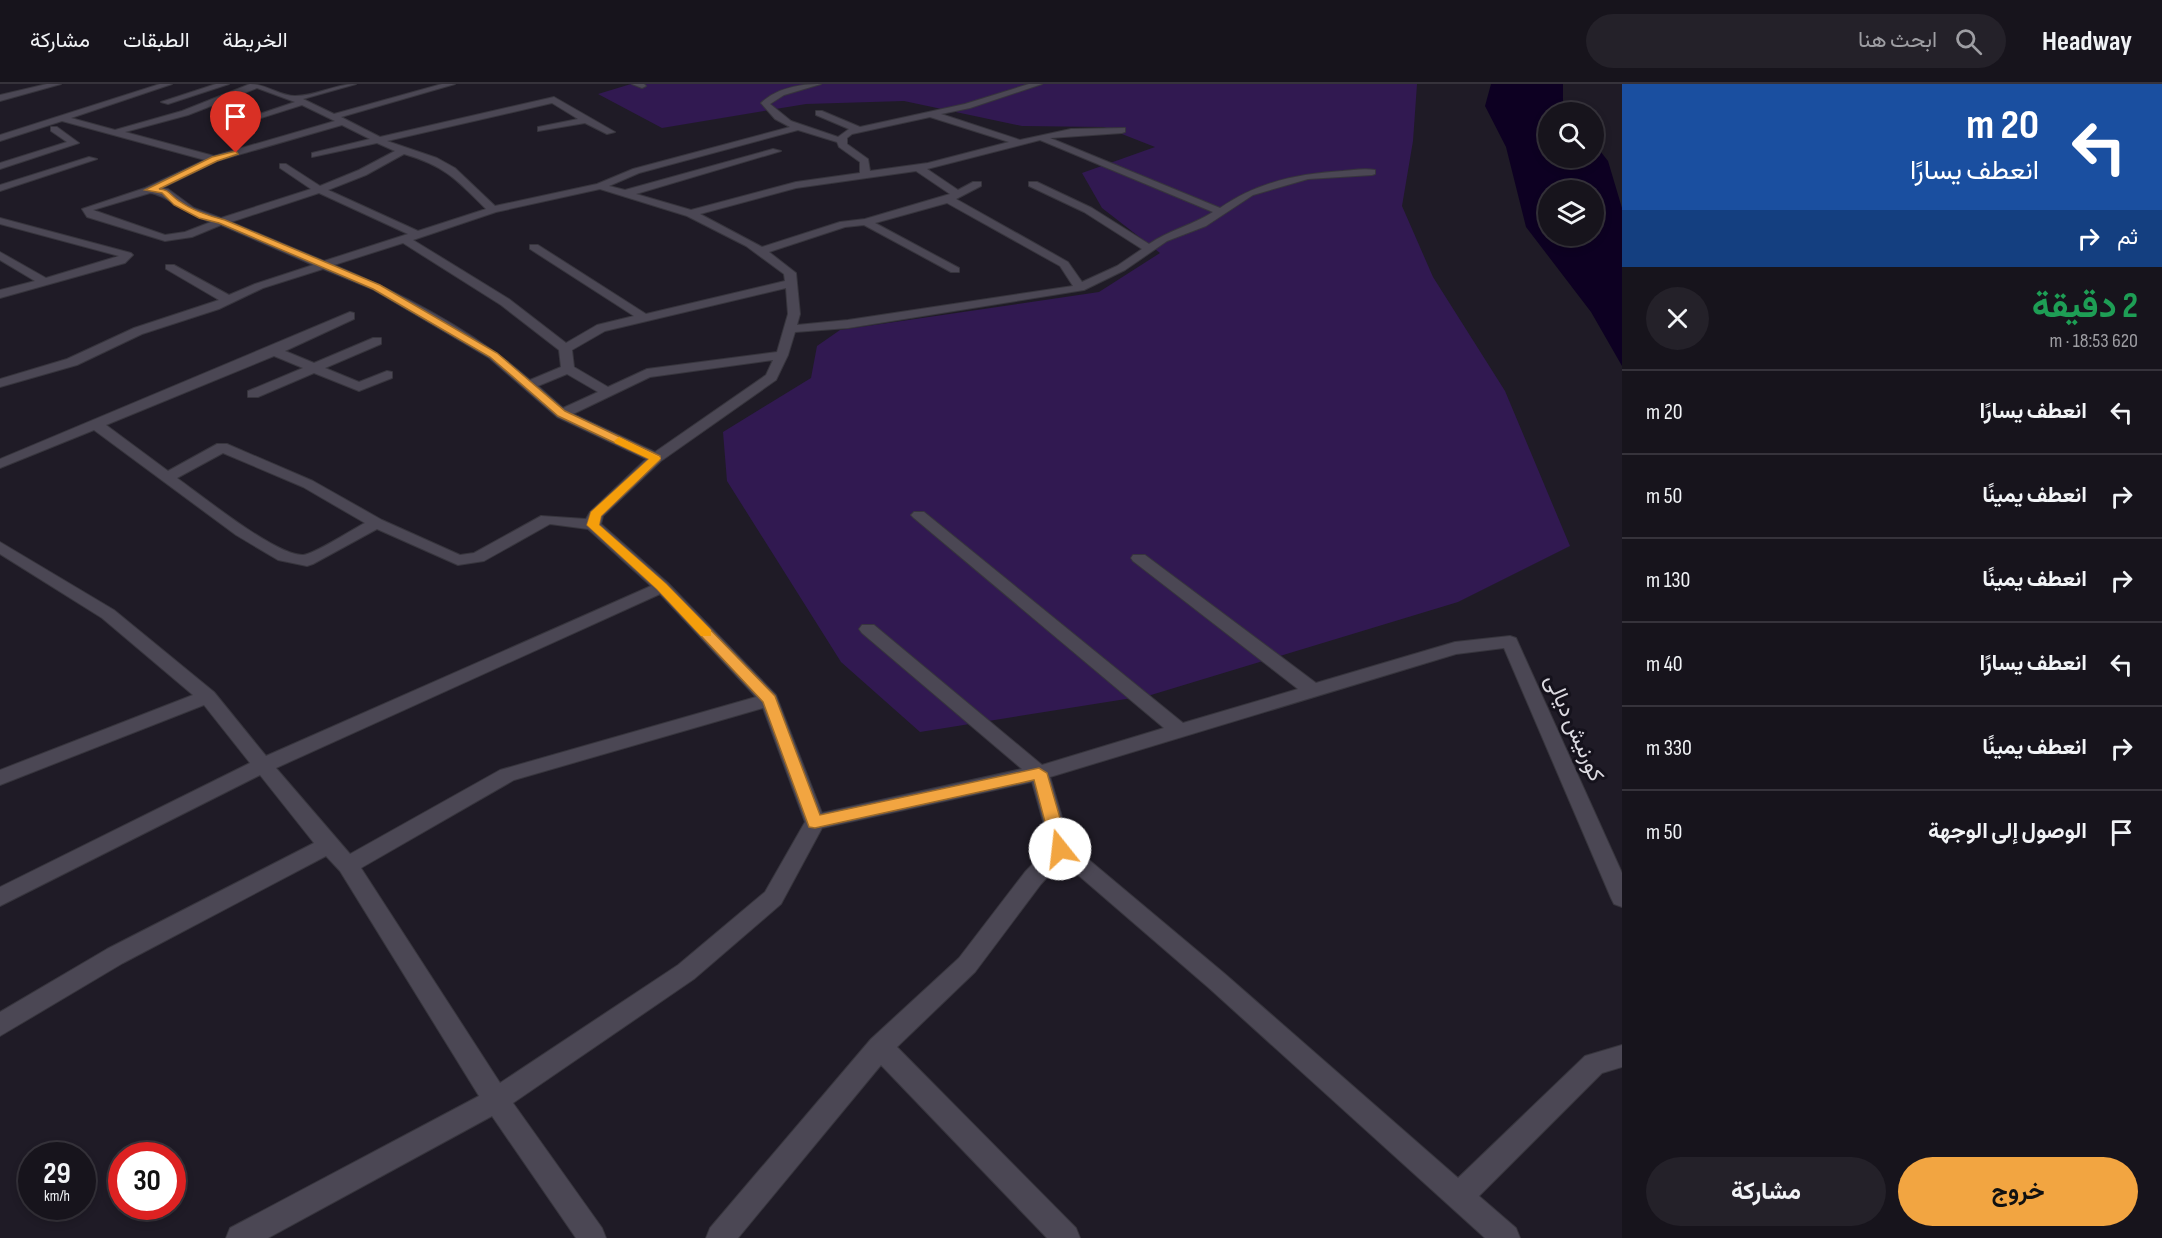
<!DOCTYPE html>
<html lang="ar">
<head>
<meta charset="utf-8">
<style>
	:root { --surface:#17141c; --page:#242129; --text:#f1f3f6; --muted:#9e9ea3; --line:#36333b; --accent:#f2a541 }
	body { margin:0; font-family:"Sofia Sans Condensed",Vazirmatn,sans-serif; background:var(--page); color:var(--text); direction:rtl; height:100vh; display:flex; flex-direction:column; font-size:22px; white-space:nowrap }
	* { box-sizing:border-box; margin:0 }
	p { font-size:20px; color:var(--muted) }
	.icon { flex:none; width:33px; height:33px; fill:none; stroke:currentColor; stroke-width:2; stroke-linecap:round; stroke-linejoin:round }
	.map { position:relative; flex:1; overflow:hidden; direction:ltr }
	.drawer { display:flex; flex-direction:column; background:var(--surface); width:540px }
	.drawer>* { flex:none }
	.banner { background:#1a4fa0; color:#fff; overflow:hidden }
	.fabs { position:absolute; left:1538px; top:18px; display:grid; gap:12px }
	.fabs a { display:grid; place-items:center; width:66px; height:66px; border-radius:50%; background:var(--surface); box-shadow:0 3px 9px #0003,0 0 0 2px var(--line); font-size:30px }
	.speed { position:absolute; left:18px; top:1058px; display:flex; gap:12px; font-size:30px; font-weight:700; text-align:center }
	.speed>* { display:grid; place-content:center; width:78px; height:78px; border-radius:50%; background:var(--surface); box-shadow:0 3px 9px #0003,0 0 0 2px var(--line); line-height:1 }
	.speed small { font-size:15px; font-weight:400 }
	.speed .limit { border:9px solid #d22; background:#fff; color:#111 }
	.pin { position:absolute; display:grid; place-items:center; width:51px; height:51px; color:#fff; margin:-62px -26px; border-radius:50% 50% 50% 0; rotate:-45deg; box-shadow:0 0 6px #0007 }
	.pin .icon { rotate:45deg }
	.me { position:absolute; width:66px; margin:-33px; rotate:344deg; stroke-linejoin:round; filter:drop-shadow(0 0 4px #0008) }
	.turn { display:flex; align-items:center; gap:21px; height:126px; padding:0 24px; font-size:27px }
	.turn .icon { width:78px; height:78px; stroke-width:2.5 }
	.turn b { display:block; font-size:42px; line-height:51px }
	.then { display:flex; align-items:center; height:57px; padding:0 24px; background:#0003; gap:12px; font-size:22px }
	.round { display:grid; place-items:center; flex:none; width:63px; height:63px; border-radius:32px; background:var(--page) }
	.head { display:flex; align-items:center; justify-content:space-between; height:102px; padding:0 24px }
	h1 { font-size:36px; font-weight:700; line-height:45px; color:#1e9e55 }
	.button { display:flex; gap:12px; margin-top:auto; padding:12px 24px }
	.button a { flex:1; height:69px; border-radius:36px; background:var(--accent); color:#111; font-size:24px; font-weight:700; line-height:69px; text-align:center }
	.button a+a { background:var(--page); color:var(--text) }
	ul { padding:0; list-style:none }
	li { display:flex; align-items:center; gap:18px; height:84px; padding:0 24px; border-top:2px solid var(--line) }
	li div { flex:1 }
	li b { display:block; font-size:22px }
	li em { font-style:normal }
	header { display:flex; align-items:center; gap:36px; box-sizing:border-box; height:84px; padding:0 30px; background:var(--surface); border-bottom:2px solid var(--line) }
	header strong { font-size:28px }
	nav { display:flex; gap:33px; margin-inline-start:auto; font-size:21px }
	.search { width:420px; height:54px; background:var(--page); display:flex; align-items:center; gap:15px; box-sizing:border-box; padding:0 21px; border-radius:33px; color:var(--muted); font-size:22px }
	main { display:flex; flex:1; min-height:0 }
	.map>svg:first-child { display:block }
	.green { fill:#311951 }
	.water { fill:#0d0022; fill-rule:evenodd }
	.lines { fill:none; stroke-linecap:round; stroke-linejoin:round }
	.minor-casing { stroke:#37353d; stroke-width:2 }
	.minor { fill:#4b4754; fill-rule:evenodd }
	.route { fill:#f2a541; stroke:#9d6b2a; stroke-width:1.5 }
	.slow { fill:#f59e0b }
	.labels { text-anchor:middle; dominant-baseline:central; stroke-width:6; stroke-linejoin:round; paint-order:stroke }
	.street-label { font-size:22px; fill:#dcdae1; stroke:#15121c }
</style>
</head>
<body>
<header>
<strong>Headway</strong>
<div class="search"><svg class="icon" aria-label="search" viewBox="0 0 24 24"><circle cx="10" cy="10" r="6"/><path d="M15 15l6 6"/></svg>ابحث هنا</div>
<nav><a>الخريطة</a><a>الطبقات</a><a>مشاركة</a></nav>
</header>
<main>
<section class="drawer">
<div class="banner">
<div class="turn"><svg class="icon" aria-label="left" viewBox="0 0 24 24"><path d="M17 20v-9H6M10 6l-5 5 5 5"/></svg><div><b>20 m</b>انعطف يسارًا</div></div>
<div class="then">ثم<svg class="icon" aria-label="right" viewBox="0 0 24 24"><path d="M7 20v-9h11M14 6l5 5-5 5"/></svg></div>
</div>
<div class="head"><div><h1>2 دقيقة</h1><p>620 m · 18:53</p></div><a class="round"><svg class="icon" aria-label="close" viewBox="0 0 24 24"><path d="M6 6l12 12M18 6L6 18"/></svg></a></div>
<ul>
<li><svg class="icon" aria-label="left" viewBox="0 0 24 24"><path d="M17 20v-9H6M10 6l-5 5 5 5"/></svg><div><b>انعطف يسارًا</b></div><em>20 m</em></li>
<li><svg class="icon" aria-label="right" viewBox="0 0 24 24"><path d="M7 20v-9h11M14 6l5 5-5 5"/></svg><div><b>انعطف يمينًا</b></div><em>50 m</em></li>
<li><svg class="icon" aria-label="right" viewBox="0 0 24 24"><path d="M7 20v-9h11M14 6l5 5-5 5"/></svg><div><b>انعطف يمينًا</b></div><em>130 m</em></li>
<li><svg class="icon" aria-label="left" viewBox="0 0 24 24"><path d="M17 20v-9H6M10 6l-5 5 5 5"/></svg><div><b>انعطف يسارًا</b></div><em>40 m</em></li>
<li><svg class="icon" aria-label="right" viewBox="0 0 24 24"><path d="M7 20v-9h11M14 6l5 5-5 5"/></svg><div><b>انعطف يمينًا</b></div><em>330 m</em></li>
<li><svg class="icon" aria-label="arrive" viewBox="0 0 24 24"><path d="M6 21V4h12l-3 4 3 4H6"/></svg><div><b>الوصول إلى الوجهة</b></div><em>50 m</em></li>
</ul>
<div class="button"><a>خروج</a><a>مشاركة</a></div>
</section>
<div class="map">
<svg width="1622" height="1154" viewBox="0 0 1622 1154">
	<rect width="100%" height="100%" fill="#1f1b26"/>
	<path class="green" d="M631 0H1417L1413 57 1402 122 1433 193 1505 307 1570 462 1458 518 1151 611 920 648 841 578 727 397 723 348 811 294 817 262 840 246 1099 208 1160 169 1102 124 1082 89 1155 63 1104 43 1022 42 904 17 806 20 662 44 598 10Z"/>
	<path class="water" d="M1491 0H1563V20L1570 28H1548V74H1593V58L1608 77 1622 124V282L1591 228 1526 143 1506 63 1485 22ZM1548 106H1593V152H1548Z"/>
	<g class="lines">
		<g class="minor-casing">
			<path id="minor" d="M47 0H61L0 17V11Z
				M160 0H172L71 34 115 46 182 27 250 0C266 0 280 12 295 12 316 12 335 0 356 0L303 15 334 30 442 0H455L341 33 380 53 554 13 615 48 607 50 585 39 538 47V43L578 35 552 19 387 57 437 74 455 84 495 122 597 100 633 85 790 43 775 35 761 19C777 4 800 0 821 0L784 11 770 20 791 37 838 53 849 45 816 31V27H822L860 43 965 20 1029 0H1042L970 24 941 30 1020 56 1071 45 1125 44V48L1122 49 1050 54 1220 124C1258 98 1297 90 1343 87 1353 86 1365 84 1375 86V90L1372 91 1308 95 1253 111 1206 142 1167 157 1125 186 1084 206 848 244 795 248 788 271 776 296 661 377 603 432 601 440 668 499 776 611 822 729 1022 685 862 549 859 545 862 541H874L1042 681 1164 644 914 434 911 431 914 428H924L1183 639 1298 605 1133 477 1131 474 1133 471H1145L1316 599 1455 558 1510 552 1516 554 1622 789V823L1614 820 1611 814 1504 564 1456 570 1050 693 1070 760 1225 890 1458 1094 1585 972 1622 961V983L1602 989 1479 1112 1516 1144 1520 1154H1485L1209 904 1062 777 1041 800 975 888 897 963 1076 1144 1080 1154H1047L881 981 738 1154H706L710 1144 871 955 959 874 1025 788 1050 762 1032 698 822 744 781 820 694 895 513 1019 602 1144 606 1154H576L492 1032 268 1154H226L230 1144 479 1012 340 787 326 772 123 879 0 952V928L107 865 314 759 260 691 0 822V803L250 679 204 621 0 701V686L193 611 102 534 0 470V458L114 526 214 608 266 672 651 502 588 445 550 440 484 477 458 481 377 445 313 480 307 482 278 476 236 451 94 346 0 384V375L350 228 354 229V235L285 267 314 279 373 254H381V260L325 284 359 298 387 287 392 288V294L359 307 314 289 258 313H248V307L303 284 274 272 106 341 168 387 217 360H227L313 397 382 436 460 471 474 469 541 432 586 435 590 428 646 375 557 333 489 274 372 205 323 185 263 204 219 225 142 250 77 281 0 303V295L67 275 134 244 219 216 166 185V181H174L229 211 255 200 313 181 221 141 192 153 165 157 87 133 82 125 145 104 205 76 62 37 0 57V51ZM257 4 295 18 242 36V40L302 21 335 37 214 72 125 48 188 31ZM930 33 1009 58 928 79 870 87 868 75 847 60V54L852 50ZM342 41 370 55 312 69V73L377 59 395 67 359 86 320 102 286 80H280V84L311 105 221 134 194 124 168 105 162 104 217 77ZM798 46 837 58 839 63 860 78V89L796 98 691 126 636 110 781 67 773 65 625 106 609 102 639 89ZM1040 56 1213 128C1193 141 1169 146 1149 160L1092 124 1037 98H1029V102L1084 128 1142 165 1117 182 1082 198 1068 178 956 115 981 102V98H973L958 106 927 85ZM404 70C445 82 456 95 486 125L418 147 328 106 366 91ZM916 87 950 110 865 135 840 138 762 163 700 130 796 104ZM600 105 687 132 746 162 784 190 785 197 646 230 538 161H530V165L634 232 597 241 566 259 509 215 413 156 496 128ZM150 109C165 110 190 132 211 138L185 148 165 151 93 126ZM319 109 408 150 324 177 231 138ZM947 119 1060 182 1073 202 848 236 797 241 800 230 796 189 769 168 845 143 864 141 951 188H959V184L875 139ZM403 159 501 221 559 266 561 283 530 296C474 247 403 210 334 181ZM786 204 788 230 777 268 647 285 608 303 574 283 572 266 605 247ZM773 276 766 291 655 368 573 330 650 293ZM567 290 598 308 563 324 538 302ZM223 369 303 403 365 439C353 445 313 471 303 471 276 472 201 411 177 394ZM660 510 756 613 500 686 350 770 276 684ZM763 624 805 738 765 808 678 881 500 999 361 784 514 696Z
				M216 0H229L168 20 161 18Z
				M632 0H644L646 2 642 4Z
				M51 43H57L79 59 0 85V79L67 58 51 47Z
				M89 73 97 75 0 107V101Z
				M0 134 131 169 133 171 125 179 0 214V206L35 197 0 176V168L46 194 119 172 0 140Z"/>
		</g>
		<use href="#minor" class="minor"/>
	</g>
	<path class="route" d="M236 67 238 70 217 77 159 105C169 105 171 112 179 117 193 127 209 132 225 136L380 201 497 269 565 327 660 372V376L601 432 599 441 666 500 775 612 820 731 1039 684 1047 689 1069 765 1066 769H1055L1052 765 1034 696 815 744 809 743 763 618 657 505 587 441 591 428 649 375 558 332 490 273 373 205 219 139 199 134 174 121 162 109 145 106 212 73Z"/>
	<path class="slow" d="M619 353 661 374 601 432 599 441 666 500 711 546V552H701L657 505 587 441 591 428 649 375 615 359 614 357Z"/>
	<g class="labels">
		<g class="street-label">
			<text transform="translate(1574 644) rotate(66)">كورنيش ديالى</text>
		</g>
	</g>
</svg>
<div class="fabs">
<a><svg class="icon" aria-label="search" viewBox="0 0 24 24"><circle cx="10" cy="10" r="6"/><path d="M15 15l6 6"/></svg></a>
<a><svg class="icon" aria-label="layers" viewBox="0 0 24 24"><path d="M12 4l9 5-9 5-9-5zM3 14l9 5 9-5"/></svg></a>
</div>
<div class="speed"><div>29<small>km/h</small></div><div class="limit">30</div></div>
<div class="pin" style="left:236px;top:69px;background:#d93025"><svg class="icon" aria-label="arrive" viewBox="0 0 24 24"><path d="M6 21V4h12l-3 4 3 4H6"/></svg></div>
<svg class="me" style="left:1060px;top:765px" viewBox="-20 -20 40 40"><circle r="19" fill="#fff"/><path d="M0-13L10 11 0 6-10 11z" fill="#f2a541"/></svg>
</div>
</main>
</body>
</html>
